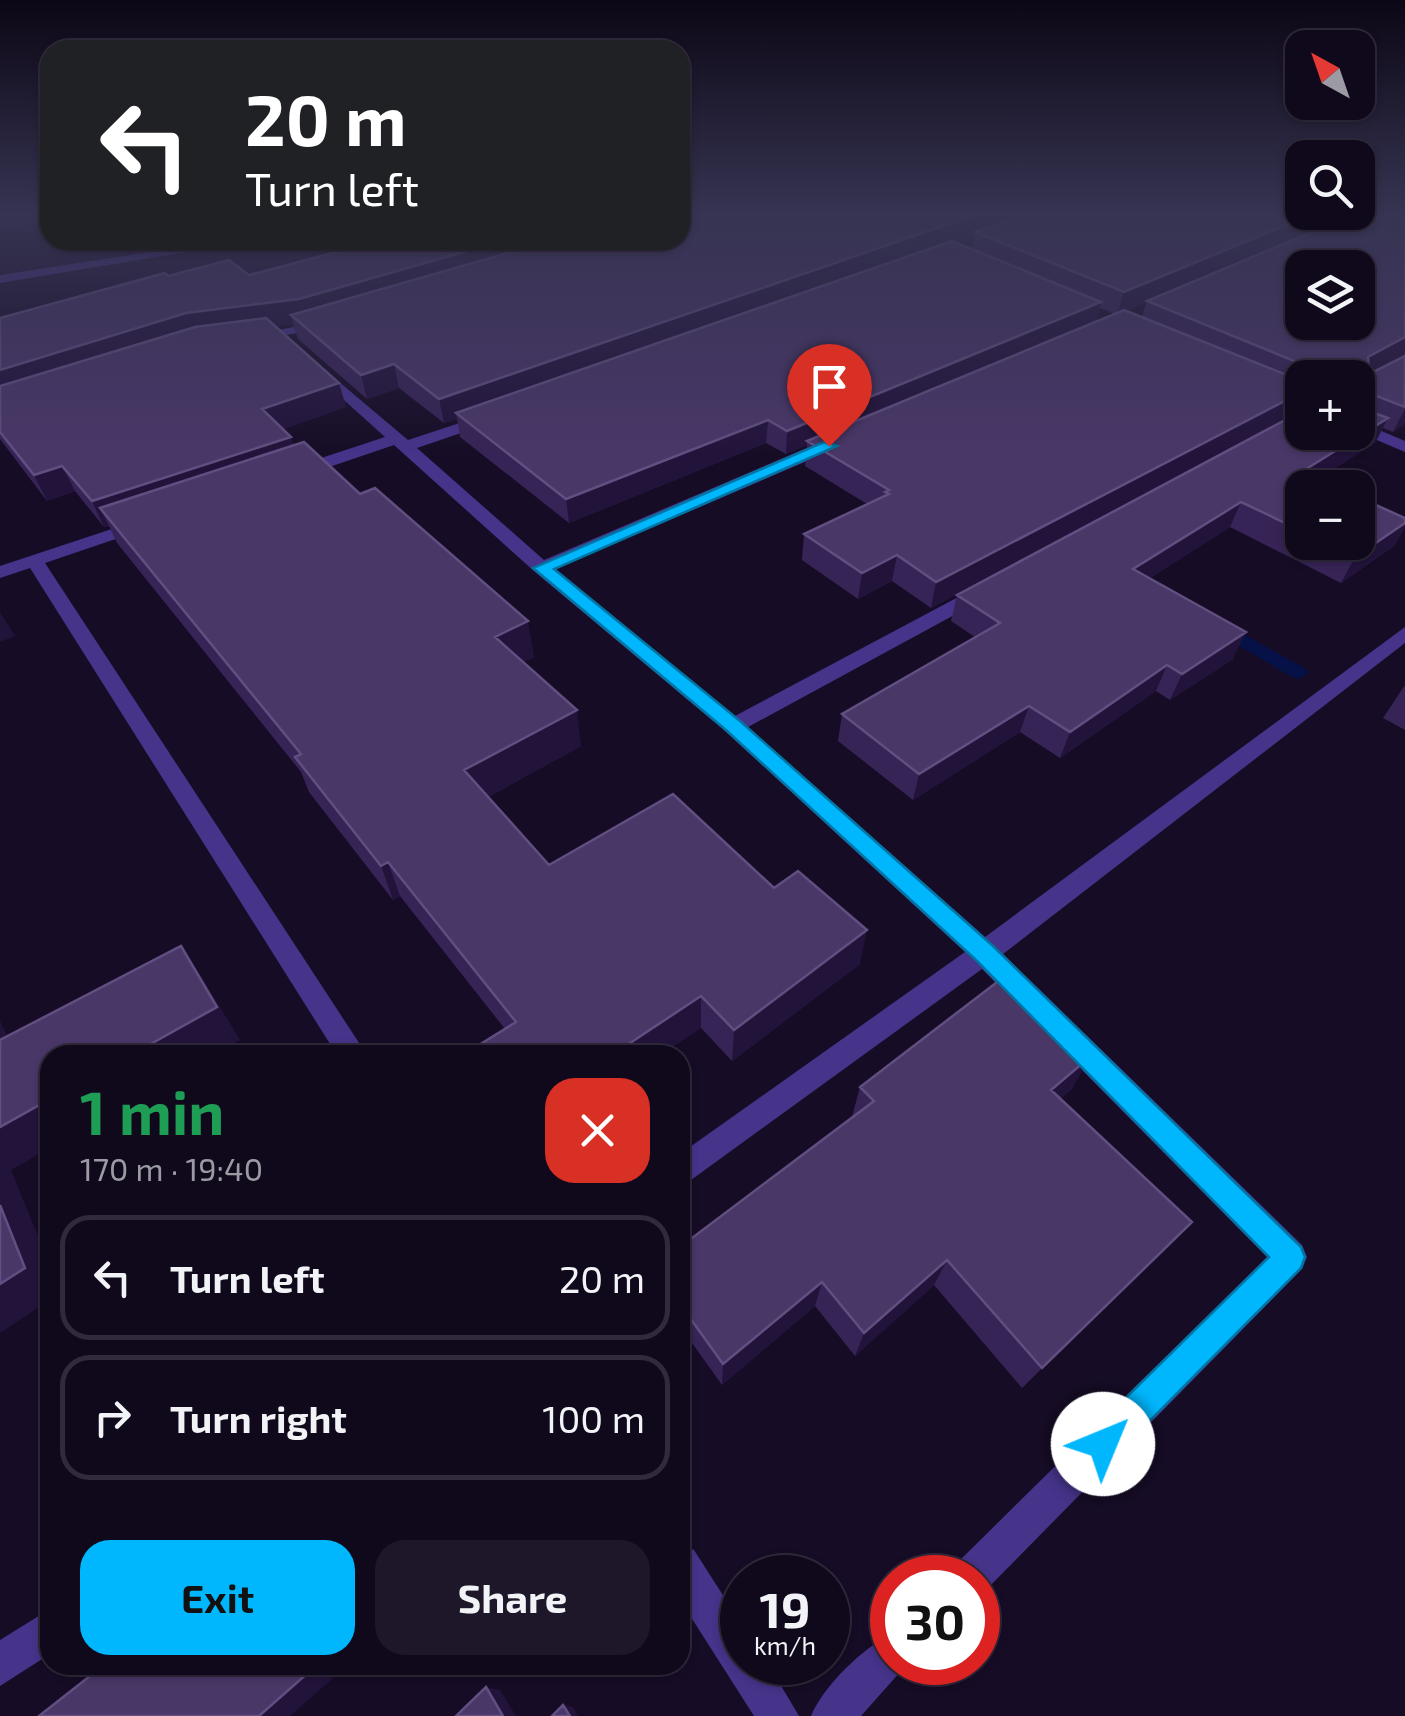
<!DOCTYPE html>
<html lang="en">
<head>
<meta charset="utf-8">
<style>
	:root { --surface:#10091c; --page:#1e1729; --text:#f1f3f6; --muted:#9c9aa3; --line:#302a3b; --accent:#00b6fd }
	body { margin:0; font-family:"Exo 2",sans-serif; background:var(--page); color:var(--text); height:100vh; display:flex; flex-direction:column; font-size:38px; white-space:nowrap }
	* { box-sizing:border-box; margin:0 }
	p { font-size:32px; color:var(--muted) }
	.icon { flex:none; width:55px; height:55px; fill:none; stroke:currentColor; stroke-width:2; stroke-linecap:round; stroke-linejoin:round }
	.map { position:relative; flex:1; overflow:hidden }
	.panel { position:absolute; left:40px; top:1045px; width:650px; height:630px; display:flex; flex-direction:column; background:var(--surface); border-radius:30px; box-shadow:0 2px 8px #0004,0 0 0 2px var(--line) }
	.panel>* { flex:none }
	.guide { position:absolute; left:40px; top:40px; width:650px; height:210px; border-radius:30px; box-shadow:0 2px 8px #0004,0 0 0 2px var(--line); background:#202124; color:#fff; overflow:hidden }
	.needle { width:65px; rotate:320deg }
	.buttons { position:absolute; left:1285px; top:30px; display:grid; gap:20px }
	.buttons a { display:grid; place-items:center; width:90px; height:90px; border-radius:20px; background:var(--surface); box-shadow:0 2px 8px #0004,0 0 0 2px var(--line); font-size:50px }
	.speed { position:absolute; left:720px; top:1555px; display:flex; gap:20px; font-size:50px; font-weight:700; text-align:center }
	.speed>* { display:grid; place-content:center; width:130px; height:130px; border-radius:50%; background:var(--surface); box-shadow:0 2px 8px #0004,0 0 0 2px var(--line); line-height:1 }
	.speed small { font-size:25px; font-weight:400 }
	.speed .limit { border:15px solid #d22; background:#fff; color:#111 }
	.pin { position:absolute; display:grid; place-items:center; width:85px; height:85px; color:#fff; margin:-102px -42px; border-radius:50% 50% 50% 0; rotate:-45deg; box-shadow:0 0 10px #0007 }
	.pin .icon { rotate:45deg }
	.me { position:absolute; width:110px; margin:-55px; rotate:45deg; stroke-linejoin:round; filter:drop-shadow(0 0 8px #0008) }
	.turn { display:flex; align-items:center; gap:35px; height:210px; padding:0 40px; font-size:45px }
	.turn .icon { width:130px; height:130px; stroke-width:2.5 }
	.turn b { display:block; font-size:70px; line-height:85px }
	.round { display:grid; place-items:center; flex:none; width:105px; height:105px; border-radius:30px; background:var(--page) }
	.head { display:flex; align-items:center; justify-content:space-between; height:170px; padding:0 40px }
	h1 { font-size:60px; font-weight:700; line-height:75px; color:#1e9e55 }
	.action { display:flex; gap:20px; margin-top:auto; padding:20px 40px }
	.action a { flex:1; height:115px; border-radius:30px; background:var(--accent); color:#111; font-size:40px; font-weight:700; line-height:115px; text-align:center }
	.action a+a { background:var(--page); color:var(--text) }
	ul { padding:0; list-style:none }
	li { display:flex; align-items:center; gap:30px; height:125px; margin:0 20px 15px; padding:0 20px; border:5px solid var(--line); border-radius:30px }
	li div { flex:1 }
	li b { display:block; font-size:38px }
	li em { font-style:normal }
	.map>svg:first-child { display:block }
	.lines { fill:none; stroke-linecap:round; stroke-linejoin:round }
	.stream { fill:#051147; fill-rule:evenodd }
	.minor { fill:#46338a; fill-rule:evenodd }
	.tertiary { fill:#46338a; fill-rule:evenodd }
	.wall { fill:#372456; fill-rule:evenodd }
	.shaded-wall { fill:#22133b }
	.building { fill:#493768; stroke:#604f80; stroke-width:2.5; fill-rule:evenodd }
	.route { fill:#00b6fd; stroke:#0076a4; stroke-width:2.5 }
</style>
</head>
<body>
<div class="map">
<svg width="1405" height="1716" viewBox="0 0 1405 1716">
	<rect width="100%" height="100%" fill="#160c26"/>
	<g class="lines">
		<path class="stream" d="M1216 619 1306 669 1309 673 1299 679 1292 677 1210 629 1207 625Z"/>
		<path class="minor" d="M1340 214H1360L1405 229V237Z
			M329 320 334 321V327L250 341 243 337Z
			M319 365 408 440 484 415H496V421L417 448 544 560 830 438H842V446L555 569 735 716 977 587H991V595L748 727 985 937 1405 627V643L1003 954 1302 1245 1307 1257 1302 1269 984 1592 978 1595V1578H950L956 1564 1267 1257 982 969 680 1188V1154L965 952 725 731 535 572 394 445 300 477H288V469L385 437 314 373V367Z
			M1358 421 1405 441V452L1358 432Z
			M142 519 148 520V528L45 563 367 1055H337L30 568 0 578V566Z
			M680 1544 694 1550 742 1625V1662H767L799 1716H754L680 1600Z
			M50 1609V1654L0 1686V1640Z
			M892 1634V1662H909L861 1716H811C823 1687 863 1647 892 1634Z"/>
		<path class="tertiary" d="M228 240H259L0 283V275Z"/>
	</g>
	<path class="wall" d="M1355 214H1405V356L1369 374 1405 356V424L1393 432 1383 428 1375 443 1302 488V542H1358L1405 518V527L1394 546 1341 583 1230 527 1150 578 1233 659 1170 700 1156 691 1060 758 1020 732 913 800 838 741 842 714 975 637 951 621 957 595 1300 412 931 608 892 581 858 599 802 560 804 534 867 504 805 466 807 445 786 454 766 443 569 523 460 437 457 419 444 423 399 388 367 399 298 339 293 324 274 326 346 407 283 429 294 445 534 657 523 662 581 746 488 797 549 865 774 888 860 964 732 1061 701 1028 505 1029 400 896 393 900 309 792 301 772 117 543 109 526 104 527 75 491 47 501 0 439V318L168 276 249 275 382 240 1343 219ZM974 236 972 250 955 243ZM1146 303 1142 317 1127 311 1140 305ZM1100 308 1108 311 1114 314 1096 321ZM1302 378H1358L1302 432Z
		M1405 685V730L1383 718Z
		M860 1087 1072 1089 1060 1099 1192 1222 1022 1388 934 1285 855 1356 815 1306 722 1385 680 1326V1247L852 1117Z"/>
	<path class="shaded-wall" d="M978 214H1035L975 232 974 236 461 417 456 413 457 419 444 423 439 399Z
		M1313 214H1345L1343 220 1147 301 1146 303 1117 315 1124 292Z
		M506 240H584L291 315 293 324 195 336 0 398V370L186 313Z
		M1101 302 1095 324 807 441V445L786 454 787 431Z
		M1405 337V352L1403 356 1358 380 1368 357Z
		M394 364 399 388 367 399 361 375Z
		M339 383 346 407 270 434 262 409Z
		M1302 392V407L1300 412 931 608 936 582Z
		M1405 409V424L1393 432Z
		M1388 418 1375 443 1305 488 1303 471Z
		M768 420 766 443 569 523 566 499Z
		M291 437 299 462 100 508 109 526 104 527 92 501Z
		M62 466 75 491 47 501 34 475Z
		M1241 502 1230 527 1123 595 1133 569Z
		M1405 523V527L1394 546 1341 583 1355 557Z
		M897 555 892 581 858 599 862 573Z
		M0 612 15 636 0 642Z
		M528 621 534 657 501 673 495 637Z
		M1246 632 1233 659 1170 700 1182 674Z
		M1167 665 1156 691 1060 758 1070 732Z
		M1029 706 1020 732 913 800 919 774Z
		M577 710 581 746 473 805 464 770Z
		M388 862 400 896 393 900 381 866Z
		M867 930 860 964 732 1061 734 1030Z
		M181 946 204 981 240 1040 214 1055H131Z
		M701 996V1028L661 1055H612Z
		M0 1020 25 1077 0 1052Z
		M1090 1057 1072 1089 1034 1121 1051 1090Z
		M50 1099V1148L11 1170 50 1265V1300L0 1333V1127Z
		M1192 1222 1166 1249 1022 1388 1042 1368Z
		M947 1260 934 1285 855 1356 864 1333Z
		M822 1282 815 1306 722 1385 723 1364Z
		M317 1665H348L290 1716H259Z
		M486 1687 500 1690 516 1716H503Z
		M563 1705 573 1707 578 1716H570Z"/>
	<path class="building" d="M680 214H978L439 399 394 364 361 375 291 315 553 240H680Z
		M1023 214H1313L1124 292 975 232Z
		M1355 214H1400L1405 216V337L1368 357 1369 374 1405 356V407L1369 393V411L1388 418 1303 471 1338 488H1302V531L1241 502 1133 569 1246 632 1182 674 1167 665 1070 732 1029 706 919 774 842 714 1000 623 957 595 1302 411V432H1358V378H1314V369L1147 301ZM1302 268H1358V322H1302Z
		M382 240H506L299 299 186 313 0 370V318L165 273 168 276 229 260 249 275Z
		M952 241 1101 302 787 431 768 420 566 499 456 413Z
		M1124 310 1302 381V392L936 582 897 555 862 573 804 534 889 494 885 492 889 490 807 441Z
		M266 318 339 383 262 409 291 437 92 501 62 466 34 475 0 432V386L195 327Z
		M304 442 360 494 375 488 528 621 495 637 577 710 464 770 549 865 673 794 774 888 798 871 867 930 734 1030 701 996 612 1055H463L516 1022 388 862 381 866 295 757 301 754 100 508Z
		M1358 497 1405 518V523L1355 557 1326 542H1358Z
		M181 946 217 1007 131 1055H50V1099L0 1127V1040Z
		M1001 979 1090 1057 1051 1090 1192 1222 1042 1368 947 1260 864 1333 822 1282 723 1364 680 1304V1247L874 1101 860 1087Z
		M0 1205 25 1268 0 1284Z
		M104 1665H317L259 1716H39Z
		M486 1687 503 1716H456Z
		M563 1705 570 1716H552Z"/>
	<linearGradient id="sky" x2="0" y2="1"><stop stop-color="#0c0715"/><stop offset="0.47" stop-color="#363452"/><stop offset="1" stop-color="#363452" stop-opacity="0"/></linearGradient>
	<rect width="1405" height="455" fill="url(#sky)"/>
	<path class="route" d="M824 442 837 446 554 569 740 721 993 946 1301 1247 1305 1257 1301 1268 1115 1456 1103 1461 1091 1456 1087 1444 1091 1432 1269 1257 976 960 726 730 533 568Z"/>
</svg>
<div class="buttons">
<a><svg class="needle" viewBox="-14 -14 28 28"><path d="M0-13l5 13h-10z" fill="#e53935"/><path d="M0 13l5-13h-10z" fill="#9c9aa3"/></svg></a>
<a><svg class="icon" aria-label="search" viewBox="0 0 24 24"><circle cx="10" cy="10" r="6"/><path d="M15 15l6 6"/></svg></a>
<a><svg class="icon" aria-label="layers" viewBox="0 0 24 24"><path d="M12 4l9 5-9 5-9-5zM3 14l9 5 9-5"/></svg></a>
<a>+</a>
<a>−</a>
</div>
<div class="speed"><div>19<small>km/h</small></div><div class="limit">30</div></div>
<div class="pin" style="left:829px;top:446px;background:#d93025"><svg class="icon" aria-label="arrive" viewBox="0 0 24 24"><path d="M6 21V4h12l-3 4 3 4H6"/></svg></div>
<svg class="me" style="left:1103px;top:1444px" viewBox="-20 -20 40 40"><circle r="19" fill="#fff"/><path d="M0-13L10 11 0 6-10 11z" fill="#00b6fd"/></svg>
<div class="guide">
<div class="turn"><svg class="icon" aria-label="left" viewBox="0 0 24 24"><path d="M17 20v-9H6M10 6l-5 5 5 5"/></svg><div><b>20 m</b>Turn left</div></div>
</div>
<section class="panel">
<div class="head"><div><h1>1 min</h1><p>170 m · 19:40</p></div><a class="round" style="background:#d93025;color:#fff"><svg class="icon" aria-label="close" viewBox="0 0 24 24"><path d="M6 6l12 12M18 6L6 18"/></svg></a></div>
<ul>
<li><svg class="icon" aria-label="left" viewBox="0 0 24 24"><path d="M17 20v-9H6M10 6l-5 5 5 5"/></svg><div><b>Turn left</b></div><em>20 m</em></li>
<li><svg class="icon" aria-label="right" viewBox="0 0 24 24"><path d="M7 20v-9h11M14 6l5 5-5 5"/></svg><div><b>Turn right</b></div><em>100 m</em></li>
</ul>
<div class="action"><a>Exit</a><a>Share</a></div>
</section>
</div>
</body>
</html>
